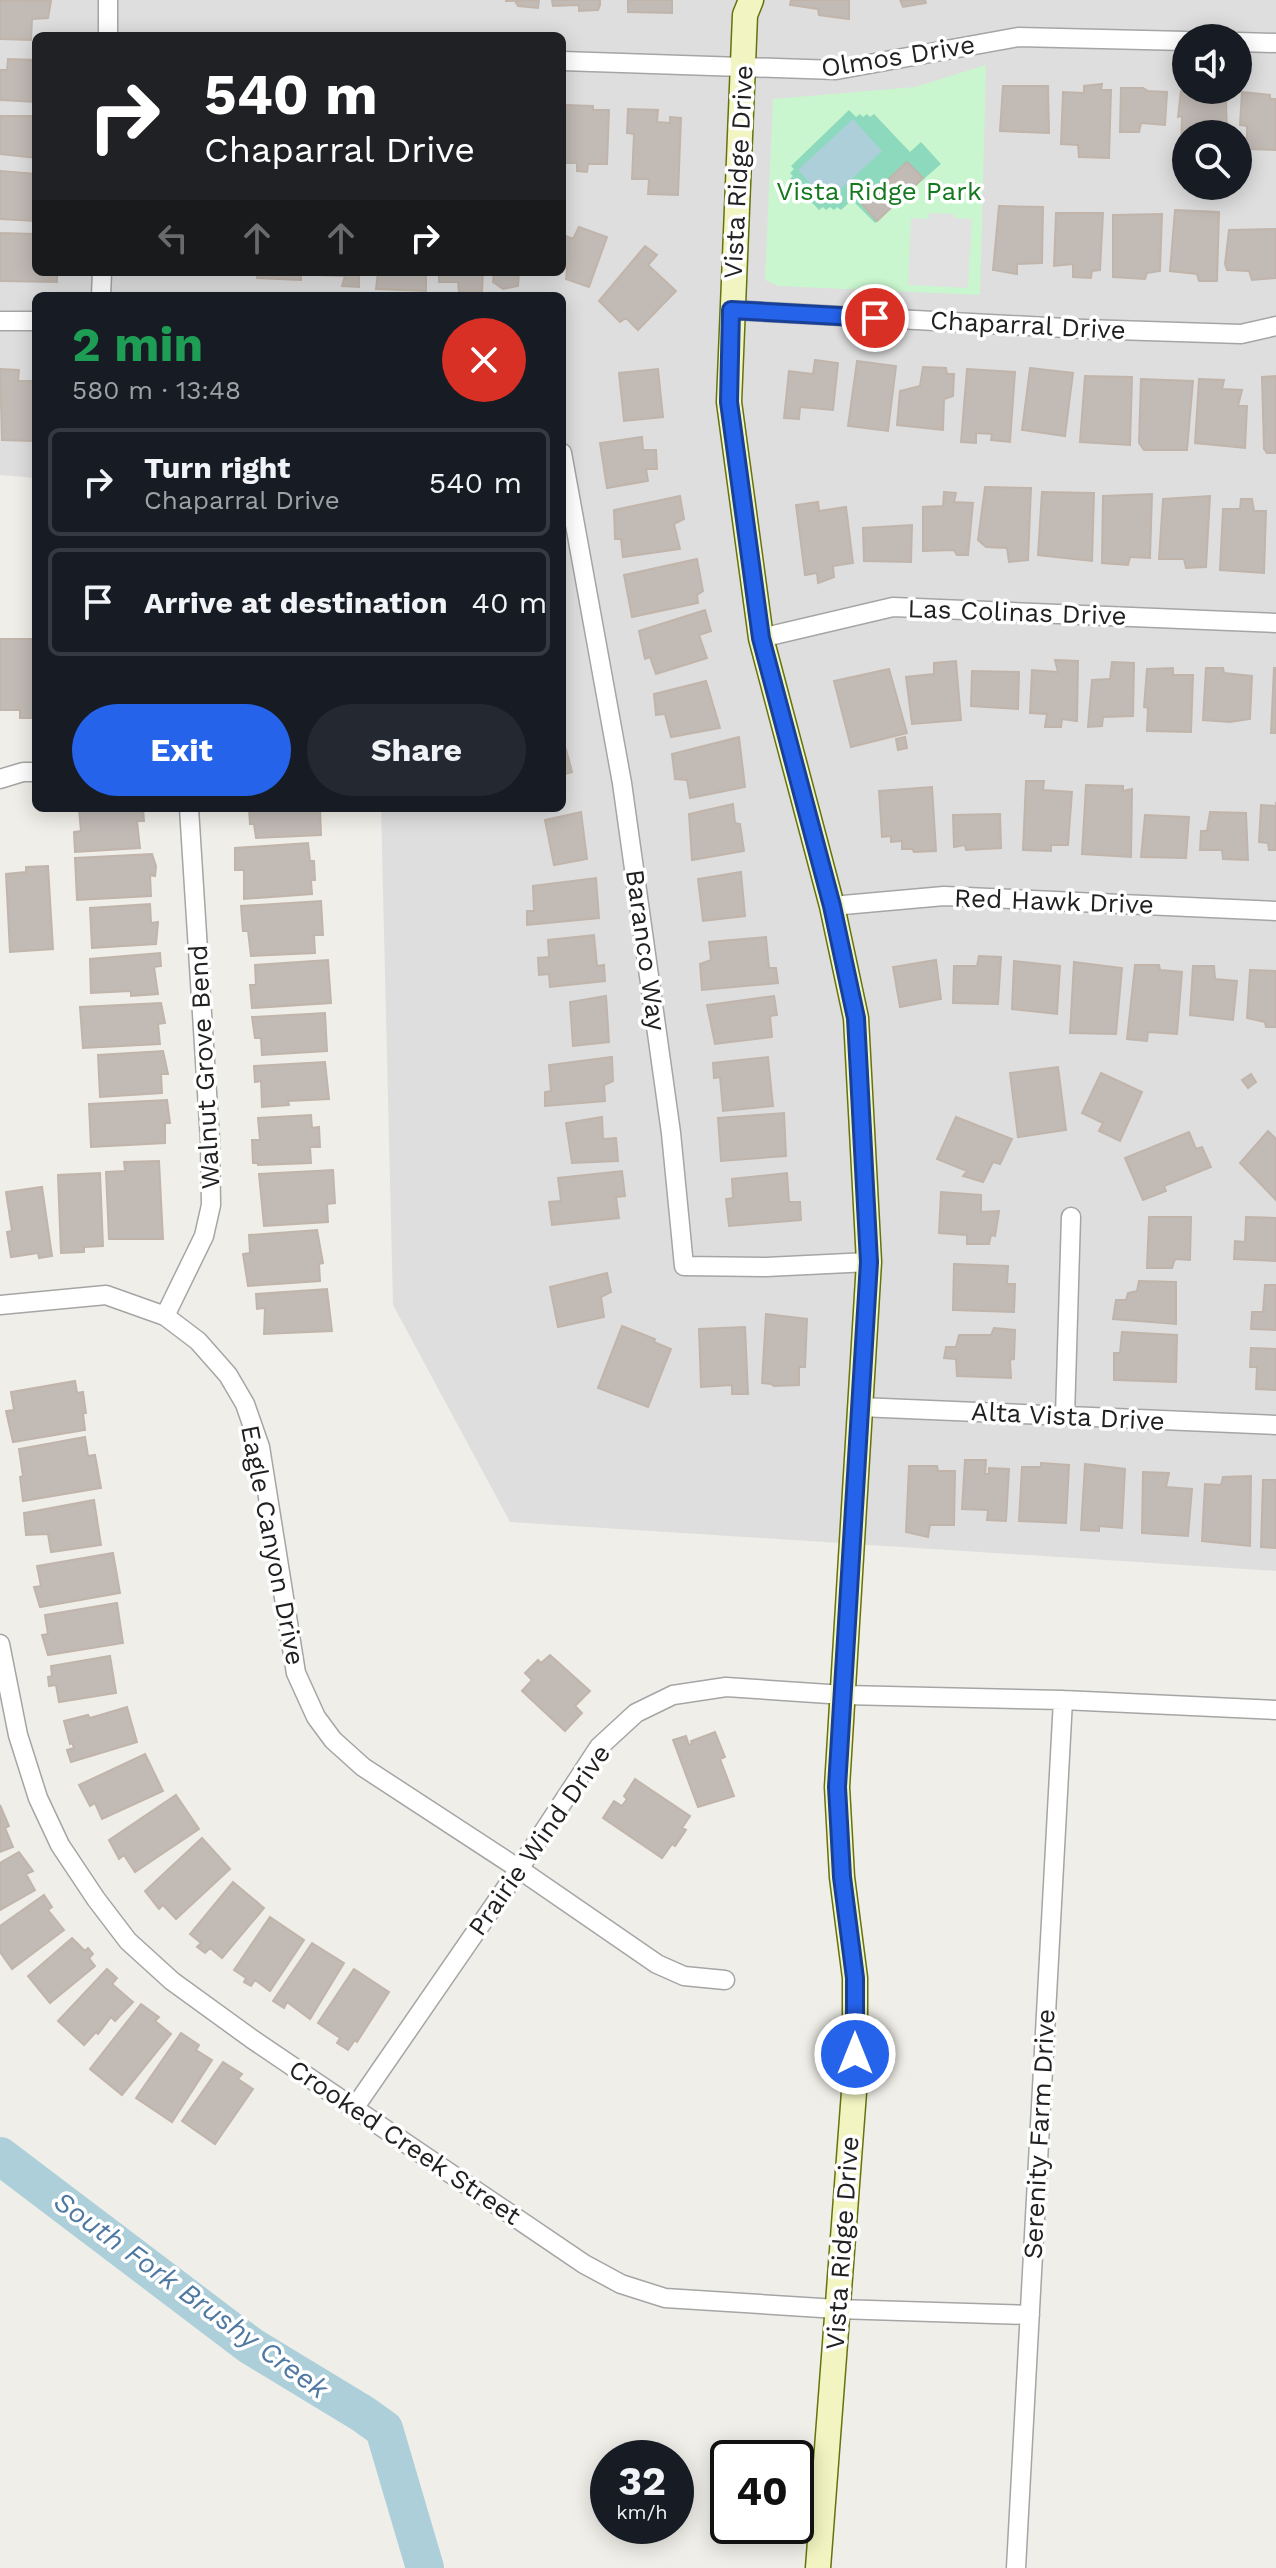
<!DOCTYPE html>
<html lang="en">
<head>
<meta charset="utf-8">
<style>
	:root { --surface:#171b24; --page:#242831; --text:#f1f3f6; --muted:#9ea1a6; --line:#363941; --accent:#2563eb }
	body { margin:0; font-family:"Work Sans",sans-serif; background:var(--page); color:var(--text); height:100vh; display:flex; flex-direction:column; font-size:30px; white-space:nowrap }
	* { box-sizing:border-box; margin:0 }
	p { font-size:26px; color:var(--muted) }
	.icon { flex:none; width:44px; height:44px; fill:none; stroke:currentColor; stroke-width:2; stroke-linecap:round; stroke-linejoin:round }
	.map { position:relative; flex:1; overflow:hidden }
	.side { position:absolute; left:32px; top:292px; width:534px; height:520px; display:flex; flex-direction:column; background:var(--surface); border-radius:12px; box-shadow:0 4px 20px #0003 }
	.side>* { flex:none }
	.guide { position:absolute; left:32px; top:32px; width:534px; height:244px; border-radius:12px; box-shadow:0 4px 20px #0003; background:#202124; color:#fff; overflow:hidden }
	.tools { position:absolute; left:1172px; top:24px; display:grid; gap:16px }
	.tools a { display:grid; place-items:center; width:80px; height:80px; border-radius:50%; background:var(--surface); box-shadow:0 4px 20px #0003; font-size:40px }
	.speed { position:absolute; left:590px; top:2440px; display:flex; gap:16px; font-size:40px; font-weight:700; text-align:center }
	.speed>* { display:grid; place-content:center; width:104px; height:104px; border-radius:50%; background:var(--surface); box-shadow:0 4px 20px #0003; line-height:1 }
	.speed small { font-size:20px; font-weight:400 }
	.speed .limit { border:4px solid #111; border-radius:12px; background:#fff; color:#111 }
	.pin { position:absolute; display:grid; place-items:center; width:68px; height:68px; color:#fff; margin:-34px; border:4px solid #fff; border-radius:50%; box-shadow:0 2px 8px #0007 }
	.me { position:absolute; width:88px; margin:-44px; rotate:0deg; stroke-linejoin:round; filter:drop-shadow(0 0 6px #0008) }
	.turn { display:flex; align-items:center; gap:28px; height:168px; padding:0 40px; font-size:36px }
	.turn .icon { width:104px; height:104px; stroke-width:2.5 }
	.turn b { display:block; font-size:56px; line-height:68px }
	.lanes { display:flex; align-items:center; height:76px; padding:0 40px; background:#0003; justify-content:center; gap:40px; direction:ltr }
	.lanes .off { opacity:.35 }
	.round { display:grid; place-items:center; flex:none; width:84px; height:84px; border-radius:42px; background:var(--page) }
	.headline { display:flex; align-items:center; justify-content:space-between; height:136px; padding:0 40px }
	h1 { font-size:48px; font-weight:700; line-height:60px; color:#1e9e55 }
	.primary-button { display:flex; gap:16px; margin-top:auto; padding:16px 40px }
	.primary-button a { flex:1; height:92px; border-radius:48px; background:var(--accent); color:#fff; font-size:32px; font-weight:700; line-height:92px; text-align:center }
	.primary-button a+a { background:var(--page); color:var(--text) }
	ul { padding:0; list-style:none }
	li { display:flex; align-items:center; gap:24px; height:108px; margin:0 16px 12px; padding:0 24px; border:4px solid var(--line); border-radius:12px }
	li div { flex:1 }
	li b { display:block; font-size:30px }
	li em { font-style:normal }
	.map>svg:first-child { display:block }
	.residential { fill:#dfdede; fill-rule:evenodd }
	.park { fill:#c9f6ce }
	.pitch { fill:#8cd9bd }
	.parking { fill:#e1e1e1 }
	.water { fill:#accfda }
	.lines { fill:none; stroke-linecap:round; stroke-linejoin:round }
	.river { stroke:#accfda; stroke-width:38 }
	.building { fill:#c1bab5; stroke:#c1b5ab; stroke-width:2 }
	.street-casing { stroke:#a5a5a5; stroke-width:21 }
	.secondary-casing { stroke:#66720d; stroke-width:27 }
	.street { stroke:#fff; stroke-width:18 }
	.secondary { stroke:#f2f5c1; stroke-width:24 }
	.route-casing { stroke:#184099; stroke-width:20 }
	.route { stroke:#2563eb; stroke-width:14 }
	.labels { text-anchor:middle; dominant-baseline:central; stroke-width:7; stroke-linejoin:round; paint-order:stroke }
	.street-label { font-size:26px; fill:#212121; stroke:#fff }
	.park-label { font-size:26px; fill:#14791e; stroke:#fff }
	.water-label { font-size:28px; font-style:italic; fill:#5079a2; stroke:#fff }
</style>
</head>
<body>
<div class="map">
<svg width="1276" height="2568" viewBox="0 0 1276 2568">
	<rect width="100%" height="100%" fill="#f0eee8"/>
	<path class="residential" d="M0 0H1276V1571L510 1522 393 1305 381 808H562V296H36V478L0 475ZM36 36H562V272H36ZM1186 38H1238V90H1186ZM1186 134H1238V186H1186Z"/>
	<path class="park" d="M986 65 980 295 778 286 765 280 773 99 915 87Z"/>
	<path class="pitch" d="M849 110 856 117 860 114 863 117 867 114 870 117 874 114 910 152 921 142 941 164 904 196 901 193 893 200 896 203 875 223 852 200 841 210 837 207 834 210 830 207 826 210 823 207 819 210 790 179 793 176 790 173 794 169 791 166Z"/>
	<path class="parking" d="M929 213 954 214V218L972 219 968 288 908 285 911 218 929 219Z"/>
	<path class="water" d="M853 119 882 151 827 202 798 170Z"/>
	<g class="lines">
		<path class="river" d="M0 2156 251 2346 363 2414 384 2429 425 2568"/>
	</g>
	<path class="building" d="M0 0 51 1 48 18 32 19 31 40 0 39Z
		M539 0 538 8 518 6 515 1H505Z
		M552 0H600V5L598 10 579 11V5L553 6Z
		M628 0H672V13L628 12Z
		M791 0H849V19L819 15 818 9 790 5Z
		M900 0H925L926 3 903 7Z
		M8 59 36 60V102L0 100V70H7Z
		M1102 84 1101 90H1111L1109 158 1079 157 1078 145 1061 144 1063 92 1084 93V86Z
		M1003 86H1048L1049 133 1000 131Z
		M1121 88H1143L1148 91 1167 92 1165 125 1141 123 1139 132H1120Z
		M1203 90 1205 98 1212 97 1213 102H1226L1227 134H1186V150L1181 149 1182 116 1178 117 1181 91Z
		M1242 92 1270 95V99H1276V150L1247 149V126L1240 125Z
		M565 105 593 106V110H609L607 164H588L587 172 577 171V163H563Z
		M628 109 658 110 657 122 670 123V117L681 118 678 195 648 194 649 179H632L634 134 627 133Z
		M0 116H36V158L0 154Z
		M907 162 923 178 904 196 901 192 893 200 896 203 877 221 862 204Z
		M0 171 36 174V221L0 219Z
		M999 206 1043 207 1042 263 1017 264V274L993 270Z
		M1175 210 1219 212 1217 281H1199L1197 274 1170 271Z
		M1056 213H1103L1100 270 1092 271 1091 278 1073 277V264L1054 266Z
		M1162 214 1160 271 1147 273 1145 279 1113 277V215Z
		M579 227 607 237 589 287 566 279 567 268 562 266V246L566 236 573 239Z
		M1276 229V278L1252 280 1249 271 1227 270 1225 264 1229 230Z
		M0 233 36 234V272H57V282L0 281Z
		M645 246 657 255 648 265 676 291 638 330 626 318 620 322 599 301Z
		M258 272H301V280L257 278Z
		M319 272H359V287L342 286 345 276 319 275Z
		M378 272H426V291L376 289Z
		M439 272H483L482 292H459L458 282H439Z
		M494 272H519L518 286 503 289 493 282Z
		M815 360 838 363 833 410 800 407 799 419 784 418 789 371 813 374Z
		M857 361 896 366 888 431 848 426Z
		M923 367 946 368 947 374H954L953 396 944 399 943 430 897 425 900 391 920 386Z
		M1030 368 1073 373 1065 436 1022 430Z
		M0 369 19 370 18 381H36L34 441 2 440Z
		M658 369 663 417 624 421 619 373Z
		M967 369 1015 372 1010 442 991 440 992 434 976 433V443L961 442Z
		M1085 376 1132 377 1130 445 1080 442Z
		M1276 376V453H1267L1264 449 1262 377Z
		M1141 379 1193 381 1187 450H1144L1139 443Z
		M1199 379 1224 380 1222 389 1242 390 1238 406H1247L1245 448 1195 443Z
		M642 437 643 450H656L657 469H646L648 481 607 488 600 443Z
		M985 487 1031 488 1028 560 1009 562 1007 548 986 547 978 540Z
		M944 492 956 493 954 502 973 503 968 555H957L954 550 923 551V507L943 506Z
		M1042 492 1094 493 1092 561 1038 555Z
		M1152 494 1150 558 1130 557 1128 565 1102 563 1103 496Z
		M680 496 684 519 674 524 680 549 623 557 621 539H615L614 510Z
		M1210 496 1206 567 1186 568 1184 559H1159L1163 499Z
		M1241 499H1252L1254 511H1266L1264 573 1220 570 1223 509H1240Z
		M818 502 819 511 846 507 853 563 833 566 834 577 818 583 817 573 805 575 796 505Z
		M912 525 911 562 864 561 863 528Z
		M697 559 703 591 697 595 698 603 632 617 624 575Z
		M705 610 711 631 699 635 707 658 656 674 650 657 645 659 639 631Z
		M0 639H36V718H20V710H0Z
		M1055 660 1078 661 1077 721 1062 719 1061 727H1045L1047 714 1030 713 1032 670 1058 672Z
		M956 661 961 720 912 724 906 677 934 674V663Z
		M1112 662 1134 663 1133 716 1103 717 1102 726 1088 727 1092 680 1110 679Z
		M1173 668V675H1193L1191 732 1147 731 1148 708 1144 707 1147 669Z
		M1206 668H1223L1224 673 1252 676 1250 719 1230 722 1203 720Z
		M1274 668H1276V733H1271Z
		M889 669 907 733 851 747 834 681Z
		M972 671 1019 672 1018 709 971 706Z
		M706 681 720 728 671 737 665 714 656 715 654 694Z
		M739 737 745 787 690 798 687 780 675 779 672 754Z
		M905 737 907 748 898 750 896 739Z
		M566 749 572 772 562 775V750Z
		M1026 781H1044L1043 790 1072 792 1068 845H1051V851L1023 850Z
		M1086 785 1123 786V791L1132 789 1131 857 1082 854Z
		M932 787 936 851 914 852 912 849H902V841L891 842V836L882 837 879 791Z
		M1276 802V850H1269L1268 843 1259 842 1261 805 1276 806Z
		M733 804 735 823 740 824 744 851 692 860 689 814Z
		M143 808 144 821H137L140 848 75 852 74 832 81 831 79 810Z
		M249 808H320L321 835 256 838 254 824H250Z
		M581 812 587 859 554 865 545 820Z
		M1210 812 1246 813 1248 860 1223 859 1222 850H1200L1201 831H1207Z
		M1000 814 1001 848 966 850 965 845 954 847 953 815Z
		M1145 815 1189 817 1186 858 1141 857Z
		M308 843 310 861H314L315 880H311L312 894 244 899V870H235V848Z
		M152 854 156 866 155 876 150 875 151 896 77 900 75 858Z
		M48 866 53 949 10 952 6 874 26 872V867Z
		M741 872 745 916 703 921 698 879Z
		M596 878 599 918 527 925V911H534L533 886Z
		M321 901 323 935H314L315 953 251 956 248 931H243L241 906Z
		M150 904 151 923 158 922 156 944 92 948 90 908Z
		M594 935 597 966 604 965 605 981 550 987 549 974 539 975 538 958 549 957 548 940Z
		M766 937 769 968H776L778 983 702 990 700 964 711 960 709 942Z
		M160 953 161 966 154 967 158 994 131 996V991L91 993 90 959Z
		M979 956 1001 957 998 1004 953 1003 954 966H977Z
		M328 960 331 1003 252 1008 250 985H256L255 965Z
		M936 960 941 999 900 1007 893 967Z
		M1014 961 1060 966 1057 1014 1012 1009Z
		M1074 962 1122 968 1116 1034 1070 1033Z
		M1135 965H1159L1160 970 1182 972 1177 1034 1148 1032 1147 1041 1127 1039Z
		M1193 966H1214L1215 979 1237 981 1233 1020 1190 1015Z
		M1250 970 1276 971V1027H1266L1265 1022 1247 1018Z
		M606 996 609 1042 573 1046 570 1002Z
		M774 996 777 1015 770 1016 772 1037 715 1044 707 1005Z
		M161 1003 165 1023 158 1024 160 1044 83 1048 80 1007Z
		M325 1013 327 1051 262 1055 261 1038H255L252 1017Z
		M163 1051 168 1074H161L162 1093 100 1097 98 1055Z
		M612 1057 613 1081 604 1085 605 1101 545 1106V1092L551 1091 549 1065Z
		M768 1057 773 1106 723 1111 720 1077 714 1078 713 1063Z
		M325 1062 329 1099 288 1101 289 1105 262 1107 261 1081 255 1082 254 1066Z
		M1058 1067 1066 1130 1018 1137 1010 1073Z
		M1101 1073 1142 1092 1120 1141 1099 1131 1103 1123 1082 1113Z
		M1251 1074 1256 1082 1248 1088 1242 1080Z
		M167 1100 170 1123H165V1143L91 1147 89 1104Z
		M784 1113 786 1156 721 1161 718 1118Z
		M311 1115 312 1128 319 1127 320 1147H310L311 1163 258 1165V1163H253L252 1140H260L258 1118Z
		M602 1117 603 1139 616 1138 618 1161 572 1163 566 1123Z
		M956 1117 1012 1139 1000 1164 993 1162 983 1182 963 1176 967 1171 937 1159Z
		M1268 1131 1276 1139V1200L1240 1163Z
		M1189 1132 1196 1149 1202 1147 1211 1167 1164 1186 1166 1191 1143 1200 1125 1158Z
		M159 1161 163 1239H109L106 1172 125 1171 124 1162Z
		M333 1170 335 1203 327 1204 328 1222 264 1226 259 1174Z
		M622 1171 625 1196 616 1197 619 1218 552 1225 549 1202 561 1201 558 1178Z
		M100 1173 103 1246 84 1247V1252L61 1253 58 1175Z
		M787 1173 789 1202H800L801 1220 729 1226 726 1199 733 1198 732 1179Z
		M42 1187 52 1256 39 1258 38 1253 11 1257 7 1232 12 1231 6 1192Z
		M941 1192 981 1195V1212L999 1211 995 1236 991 1235 989 1244H967V1235L939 1233Z
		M1149 1217H1191L1190 1260 1175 1259 1172 1268H1147Z
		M1246 1217 1276 1218V1261L1234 1259 1235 1241 1245 1242Z
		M317 1230 323 1263 319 1264 320 1281 248 1286 243 1254 250 1253 249 1235Z
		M954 1264 1008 1266 1007 1284H1015L1014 1312 953 1310Z
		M607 1273 611 1292 601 1297 604 1317 558 1327 550 1287Z
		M1139 1281 1176 1282V1324L1113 1319 1116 1300H1126L1128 1293 1137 1291Z
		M1265 1285H1276V1330L1251 1329 1252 1312H1263Z
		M327 1289 332 1331 264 1334 265 1308 257 1309 256 1294Z
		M766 1314 807 1319 805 1367H799V1385L774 1386 771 1384 762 1383Z
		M622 1326 655 1339 654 1342 671 1349 648 1407 598 1388Z
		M745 1327 748 1394H732V1385L701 1387 699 1329Z
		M994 1328 1015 1330 1014 1359 1010 1360 1011 1378 957 1376 956 1359 944 1358 946 1347H956L959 1335H991Z
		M1122 1332 1177 1335 1176 1382 1114 1380V1353H1120Z
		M1251 1348 1276 1349V1390L1256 1389 1257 1367H1250Z
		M75 1381 77 1393 83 1392 86 1413H83L85 1430 13 1442 6 1411 14 1410 11 1392Z
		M85 1437 88 1456 95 1455 101 1488 23 1501 20 1477 23 1476 19 1449Z
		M965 1460H986L985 1474H989V1468L1009 1469 1006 1521 987 1520 988 1510 962 1509Z
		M1041 1463 1069 1465 1066 1523 1019 1521 1022 1467H1041Z
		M1085 1464 1125 1469 1122 1528 1099 1526V1531L1081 1530Z
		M909 1466H937L938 1471H955L954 1525H930L928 1537 906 1532Z
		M1143 1472 1169 1473 1166 1487 1192 1489 1188 1536 1142 1533Z
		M1251 1476 1250 1546 1202 1541 1205 1484 1221 1485 1223 1477Z
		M1263 1480H1276V1548L1261 1547Z
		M94 1500 101 1545 51 1552 48 1534 26 1535 24 1513Z
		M113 1553 120 1593 40 1607 34 1587 41 1586 37 1566Z
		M117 1603 123 1643 48 1655 42 1635 48 1634 45 1615Z
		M550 1655 590 1691 575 1706 582 1713 565 1731 522 1691 532 1680 525 1673 538 1660 541 1663Z
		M110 1656 116 1693 59 1702 56 1685 49 1686 48 1677 52 1676 51 1666Z
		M127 1707 137 1742 71 1762 67 1750 74 1748 72 1743 70 1744 64 1721 88 1715 90 1718Z
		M715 1732 725 1757 720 1759 734 1796 698 1807 673 1740 686 1736 689 1745 692 1744 691 1741Z
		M145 1754 163 1791 102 1819 95 1803 90 1806 79 1785Z
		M635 1779 690 1816 682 1828 686 1830 675 1846 672 1844 662 1858 603 1818 614 1801 622 1806 627 1799 624 1796Z
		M176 1795 199 1829 135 1872 124 1855 119 1859 109 1840Z
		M0 1805 9 1826 5 1828 13 1847 0 1852Z
		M202 1838 230 1869 176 1919 163 1905 159 1909 145 1891Z
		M19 1852 33 1871 26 1874 35 1890 0 1910V1863Z
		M233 1882 264 1908 222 1958 210 1948 205 1953 197 1947 201 1943 190 1934Z
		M44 1895 52 1907 48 1910 64 1930 12 1969 0 1952V1926Z
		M270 1917 304 1940 270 1991 255 1980 251 1986 244 1982 246 1978 234 1970Z
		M72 1938 85 1951 88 1948 93 1954 89 1958 95 1966 50 2003 28 1976Z
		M312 1943 344 1963 310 2019 287 2002 284 2008 273 2001Z
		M107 1969 117 1978 112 1984 133 2002 115 2021 111 2017 98 2034 96 2032 84 2045 58 2021Z
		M354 1969 389 1992 357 2042 355 2040 348 2050 337 2043 340 2038 318 2023Z
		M141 2004 159 2017 155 2021 171 2034 122 2095 90 2069Z
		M181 2033 199 2045 196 2050 212 2060 172 2122 136 2098Z
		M223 2062 242 2074 238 2079 253 2089 215 2144 182 2121Z"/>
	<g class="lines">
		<g class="street-casing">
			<path id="street" d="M108 36V0
				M1238 42 1276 43
				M562 61 836 70 1018 37 1186 41
				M101 296 102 272
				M731 310 1084 329 1241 334 1276 326
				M0 321H36
				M562 453 622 783 671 1133 684 1266 766 1267 869 1262
				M761 638 893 607 1276 623
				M0 779 23 772H36
				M832 906 944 896 1276 911
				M0 1305 106 1295 165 1316 198 1341 228 1375 245 1404 260 1447 296 1673 316 1717 333 1740 363 1767 519 1869 657 1964 684 1976 725 1980
				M165 1316 204 1236 211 1205 210 1140 189 808
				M860 1407 1276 1425
				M1065 1416 1071 1217
				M0 1644 18 1735 38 1798 60 1845 96 1899 128 1941 172 1981 252 2039 584 2264 621 2284 665 2298 837 2309 1030 2315
				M355 2107 519 1869 599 1747 636 1713 673 1695 726 1687 844 1695 1063 1700 1276 1710
				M1016 2568 1063 1700"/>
		</g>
		<g class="secondary-casing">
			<path id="secondary" d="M751 0 745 15 729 402 761 638 832 906 856 1018 869 1262 837 1787 842 1877 855 1978V2079L818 2568"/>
		</g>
		<use href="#street" class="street"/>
		<use href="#secondary" class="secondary"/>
	</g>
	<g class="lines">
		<g class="route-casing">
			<path id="route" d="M855 2054V1978L842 1877 837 1787 869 1262 856 1018 832 906 761 638 729 402 731 310 875 318"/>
		</g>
		<use href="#route" class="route"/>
	</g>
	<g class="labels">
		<g class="street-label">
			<text transform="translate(898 56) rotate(-9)">Olmos Drive</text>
			<text transform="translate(738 172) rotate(-87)">Vista Ridge Drive</text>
			<text transform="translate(1028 325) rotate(3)">Chaparral Drive</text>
			<text transform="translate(1017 612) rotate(2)">Las Colinas Drive</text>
			<text transform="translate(1054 901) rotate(2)">Red Hawk Drive</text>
			<text transform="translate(646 950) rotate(82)">Baranco Way</text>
			<text transform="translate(204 1067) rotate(-93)">Walnut Grove Bend</text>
			<text transform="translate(1068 1416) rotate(3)">Alta Vista Drive</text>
			<text transform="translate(273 1545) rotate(79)">Eagle Canyon Drive</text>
			<text transform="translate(539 1840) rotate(-55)">Prairie Wind Drive</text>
			<text transform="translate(1039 2134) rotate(-87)">Serenity Farm Drive</text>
			<text transform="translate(405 2142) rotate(34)">Crooked Creek Street</text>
			<text transform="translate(842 2243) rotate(-86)">Vista Ridge Drive</text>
		</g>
		<g class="park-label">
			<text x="879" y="191">Vista Ridge Park</text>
		</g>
		<g class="water-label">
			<text transform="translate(191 2295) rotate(36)">South Fork Brushy Creek</text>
		</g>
	</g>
</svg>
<div class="tools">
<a><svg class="icon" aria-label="sound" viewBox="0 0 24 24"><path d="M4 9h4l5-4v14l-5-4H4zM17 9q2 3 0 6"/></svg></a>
<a><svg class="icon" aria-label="search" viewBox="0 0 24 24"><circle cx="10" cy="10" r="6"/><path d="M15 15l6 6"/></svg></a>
</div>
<div class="speed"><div>32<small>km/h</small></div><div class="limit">40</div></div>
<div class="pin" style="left:875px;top:318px;background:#d93025"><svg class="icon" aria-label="arrive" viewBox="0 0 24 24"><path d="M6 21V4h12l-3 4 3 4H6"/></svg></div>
<svg class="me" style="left:855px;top:2054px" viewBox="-20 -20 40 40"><circle r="17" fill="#2563eb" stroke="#fff" stroke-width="3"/><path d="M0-11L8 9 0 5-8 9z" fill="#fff"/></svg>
<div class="guide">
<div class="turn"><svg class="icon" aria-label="right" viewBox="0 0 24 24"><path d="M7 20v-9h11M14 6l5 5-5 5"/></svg><div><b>540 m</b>Chaparral Drive</div></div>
<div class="lanes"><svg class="icon off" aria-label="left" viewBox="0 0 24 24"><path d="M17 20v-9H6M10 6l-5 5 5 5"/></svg><svg class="icon off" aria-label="ahead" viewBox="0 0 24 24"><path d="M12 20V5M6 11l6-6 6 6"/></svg><svg class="icon off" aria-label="ahead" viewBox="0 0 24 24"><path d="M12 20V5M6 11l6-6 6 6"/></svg><svg class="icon" aria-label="right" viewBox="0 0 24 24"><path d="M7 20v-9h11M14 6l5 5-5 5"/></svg></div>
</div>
<section class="side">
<div class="headline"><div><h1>2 min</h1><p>580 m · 13:48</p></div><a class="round" style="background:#d93025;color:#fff"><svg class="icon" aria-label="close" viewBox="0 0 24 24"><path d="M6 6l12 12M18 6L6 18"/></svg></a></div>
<ul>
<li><svg class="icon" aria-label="right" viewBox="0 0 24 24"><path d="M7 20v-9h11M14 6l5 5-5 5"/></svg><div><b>Turn right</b><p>Chaparral Drive</p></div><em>540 m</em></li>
<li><svg class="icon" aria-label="arrive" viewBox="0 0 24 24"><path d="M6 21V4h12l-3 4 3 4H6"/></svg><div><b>Arrive at destination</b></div><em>40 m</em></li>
</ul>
<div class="primary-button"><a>Exit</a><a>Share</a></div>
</section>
</div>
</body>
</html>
